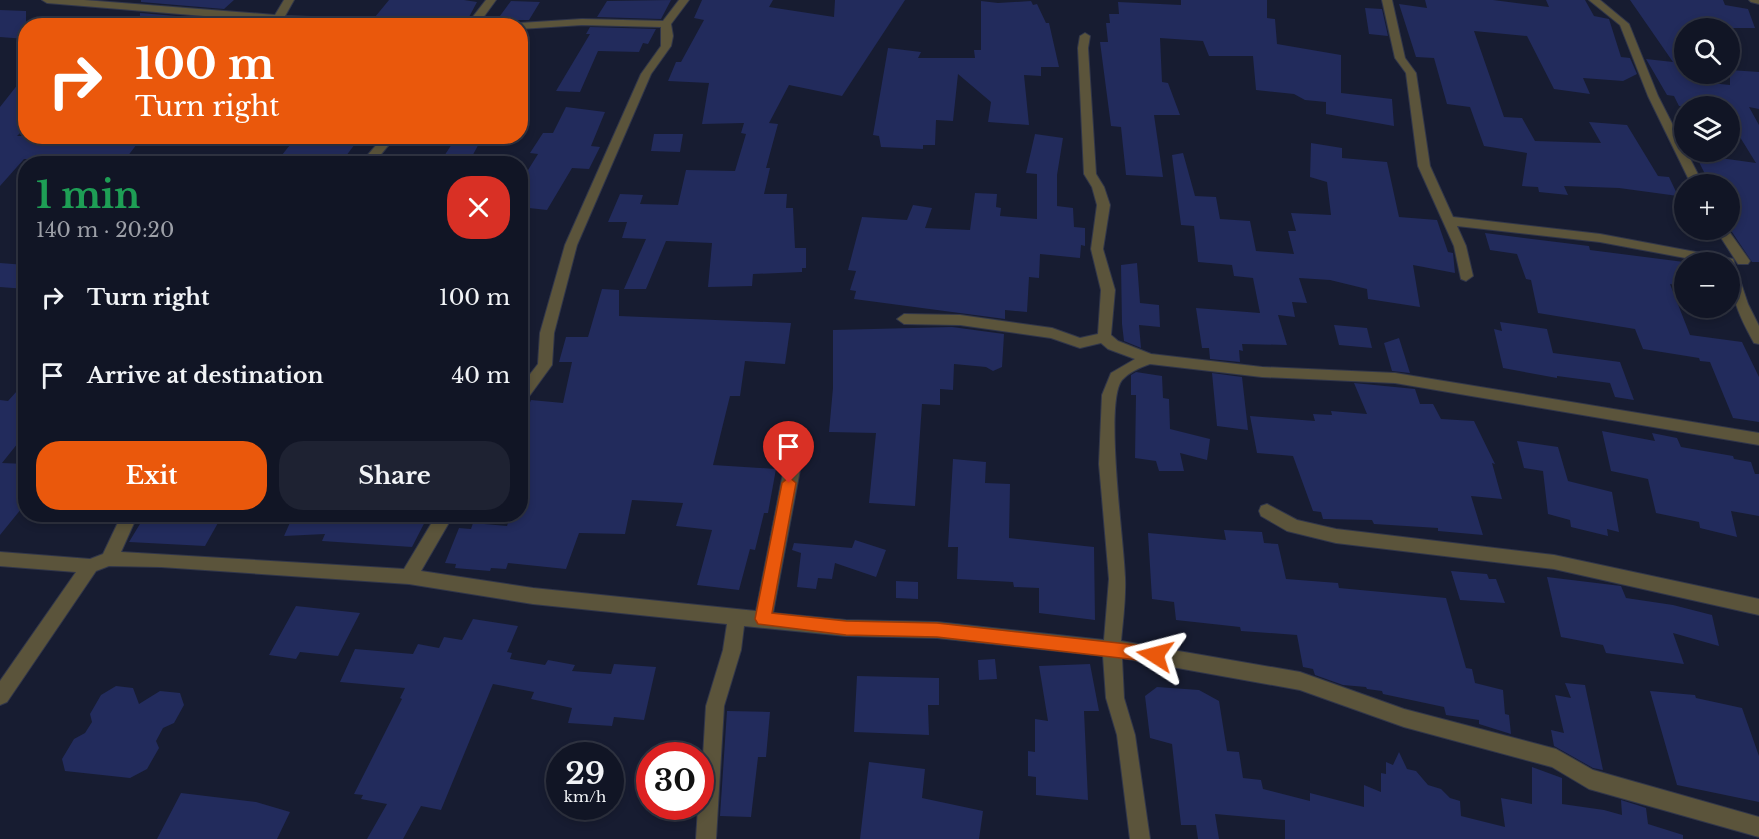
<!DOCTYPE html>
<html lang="en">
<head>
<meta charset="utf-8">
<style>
	:root { --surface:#111525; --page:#1e2232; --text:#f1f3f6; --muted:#9c9fa7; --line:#303442; --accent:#ea580c }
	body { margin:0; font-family:"Libre Baskerville",serif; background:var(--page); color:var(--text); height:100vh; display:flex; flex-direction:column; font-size:22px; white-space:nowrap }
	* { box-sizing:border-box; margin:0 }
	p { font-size:20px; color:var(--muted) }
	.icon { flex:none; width:33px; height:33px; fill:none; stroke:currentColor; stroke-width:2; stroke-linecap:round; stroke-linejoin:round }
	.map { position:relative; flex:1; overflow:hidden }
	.details { position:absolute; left:18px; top:156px; width:510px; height:366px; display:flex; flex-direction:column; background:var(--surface); border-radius:24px; box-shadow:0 3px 9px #0003,0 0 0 2px var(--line) }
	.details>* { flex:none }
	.top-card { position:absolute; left:18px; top:18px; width:510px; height:126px; border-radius:24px; box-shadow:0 3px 9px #0003,0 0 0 2px var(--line); background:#ea580c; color:#fff; overflow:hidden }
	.fabs { position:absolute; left:1674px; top:18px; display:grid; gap:12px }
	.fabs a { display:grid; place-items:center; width:66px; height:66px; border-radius:50%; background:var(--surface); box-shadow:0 3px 9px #0003,0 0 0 2px var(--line); font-size:30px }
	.speed { position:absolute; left:546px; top:742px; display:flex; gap:12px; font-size:30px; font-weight:700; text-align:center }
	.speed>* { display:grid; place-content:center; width:78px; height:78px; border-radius:50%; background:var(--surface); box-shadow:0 3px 9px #0003,0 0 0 2px var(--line); line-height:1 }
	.speed small { font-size:15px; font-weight:400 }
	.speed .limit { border:9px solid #d22; background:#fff; color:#111 }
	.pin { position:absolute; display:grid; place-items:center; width:51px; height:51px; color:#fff; margin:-62px -26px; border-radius:50% 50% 50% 0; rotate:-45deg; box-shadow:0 0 6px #0007 }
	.pin .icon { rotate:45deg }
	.me { position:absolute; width:66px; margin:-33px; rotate:279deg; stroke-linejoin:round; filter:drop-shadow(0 0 4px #0008) }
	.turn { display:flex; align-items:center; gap:21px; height:126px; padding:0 18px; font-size:27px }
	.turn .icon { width:78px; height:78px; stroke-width:2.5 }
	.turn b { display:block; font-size:42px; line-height:51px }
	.round { display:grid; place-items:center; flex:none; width:63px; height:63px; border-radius:24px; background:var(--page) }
	.overview { display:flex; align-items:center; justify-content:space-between; height:102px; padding:0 18px }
	h1 { font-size:36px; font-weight:700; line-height:45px; color:#1e9e55 }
	.primary-button { display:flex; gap:12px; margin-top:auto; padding:12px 18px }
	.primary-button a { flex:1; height:69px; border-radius:24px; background:var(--accent); color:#fff; font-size:24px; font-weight:700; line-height:69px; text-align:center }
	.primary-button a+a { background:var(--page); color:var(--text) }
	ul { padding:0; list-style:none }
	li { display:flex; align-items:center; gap:18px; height:78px; padding:0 18px }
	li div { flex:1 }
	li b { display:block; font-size:22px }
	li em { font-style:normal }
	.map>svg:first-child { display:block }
	.building { fill:#222b5c }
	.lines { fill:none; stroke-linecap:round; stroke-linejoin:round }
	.minor-casing { stroke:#31364a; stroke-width:2 }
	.minor { fill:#5b543b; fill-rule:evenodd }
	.route { fill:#ea580c; stroke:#983908; stroke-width:1.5 }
</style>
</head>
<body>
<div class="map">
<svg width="1759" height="839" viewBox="0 0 1759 839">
	<rect width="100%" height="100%" fill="#171c31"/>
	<path class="building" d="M141 0H234L224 9 141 2Z
		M389 0H464L477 2 468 19 464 20 375 17Z
		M671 0 661 19 597 17 607 1Z
		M702 0H773L769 7 834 17 835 0H905L842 96 789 85 769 123 778 124 766 168H770L764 194H787L786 208H793L795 248H806V268H802V272L753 274 752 286 708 287 712 243 666 241 646 289H624L646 239 622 238 627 222H608L620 194 643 195 640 204 678 205 686 170 735 171 746 134 741 133 744 123 702 124 709 83 668 81 676 62H681L704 20 694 18Z
		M1181 0H1267V18L1275 19 1277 44 1341 55V93L1392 99 1394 126 1326 114V102L1305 100 1294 94 1256 90 1253 56H1209L1203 41 1160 38 1162 82 1168 83 1180 115H1154L1163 177 1126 175 1121 127 1111 126 1100 42H1108L1106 23H1110L1109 14H1119L1118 2 1181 5Z
		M1425 0H1493L1549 7 1546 0H1585L1594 16 1609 19 1621 57 1630 58 1637 74 1623 81 1583 78 1590 94 1554 89 1527 36 1474 31 1504 117 1522 118 1535 141 1601 143 1589 122 1627 125 1658 176 1669 177 1678 196 1619 188 1564 186 1568 195 1539 192 1538 187 1522 186 1527 153 1484 146 1470 107 1447 104 1434 58 1416 57 1399 4 1427 8Z
		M1630 0H1723L1725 5 1748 9 1755 28H1684V74H1696L1701 82 1730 85V70L1759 72V109L1749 107 1759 125V262H1752L1730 229V181L1707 178 1697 158 1713 157 1756 163 1730 121V106H1679L1674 96 1667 95 1646 59 1673 62Z
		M511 1 540 2 529 20H497Z
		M981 1 998 3 1031 1 1033 5 1037 4 1046 23H1049L1059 67H1041V76L1024 75 1029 125 988 122 991 102 958 74 953 121 936 120 935 145H923V149L881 147 879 136 873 135 888 48 921 52 918 58H975L974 50H981Z
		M1365 8 1382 9 1388 36 1369 34Z
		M0 10 26 11V39L0 37Z
		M140 13 213 19 206 26H140Z
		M590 27 656 29 648 44 643 43 639 52 598 51 580 92 556 91 590 34H586Z
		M26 74V127L17 136H143L124 161 24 159 0 186V107Z
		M566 107 605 112 591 146 600 147 589 169 572 168 547 210 520 207V183L538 154 530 153 543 133H553Z
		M654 134H683L680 152 651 151Z
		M1035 134 1063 138 1057 175V206L1073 208 1074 227 1085 228V246L1081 245 1080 258 1040 254 1039 278 1029 277 1027 312 1005 310V319L854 299 856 291 850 290 856 271 848 270 862 217 907 220 913 205 932 208 925 228 970 230 975 193 997 194 996 207 1001 208 1000 216 1037 219V174L1026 173Z
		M297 136H361L343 160 282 155Z
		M457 136H483L468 164H439Z
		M1311 143 1342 148V158L1387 162 1399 217 1437 220 1448 252 1453 253 1455 273 1413 265 1420 307 1368 299 1367 289 1330 280 1299 278 1307 303 1292 302 1295 317 1278 315 1287 345 1242 344 1243 351 1239 350 1240 362 1210 359 1209 348H1202L1196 308 1260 313 1253 278 1234 276 1232 265 1198 262 1194 226 1181 225 1172 155 1183 153 1195 196 1216 197 1220 219 1250 221 1256 251 1294 254 1288 231H1296L1291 213 1331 215 1327 182 1310 177Z
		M1485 233 1589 246 1590 250 1684 262V287L1670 284 1690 335 1742 342 1759 377V422L1733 418 1710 362 1700 361 1699 358 1643 349 1635 329 1538 313 1531 280 1526 279 1517 254 1490 250Z
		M0 263 26 265V289L0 287Z
		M1137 263 1140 303 1159 305 1160 327 1139 325 1141 348 1124 341 1122 324 1121 265Z
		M602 289 619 290V316L791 323 785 364 745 361 740 396H730L713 465 776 469 768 513H764L755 550 750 549 739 590 697 585 712 530 676 526 683 503 632 500 625 534 579 533 566 569 508 563 506 569 491 568 490 571 455 568 456 564 445 563 459 528 471 529 473 523 507 526 511 514H520V425L531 400 563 403 572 362H559L566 337H588Z
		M1500 322 1547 329 1553 353 1620 362 1634 400 1615 397 1610 383 1557 376V378L1503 368 1494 329 1502 331Z
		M1334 325 1367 328 1372 348 1339 345Z
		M952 327 1004 334 1002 367 993 371 986 367 954 364 953 390 940 389V405L922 404 915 506 869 503 876 433 829 432 833 388V330Z
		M1399 338 1410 373 1392 371 1384 343Z
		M1136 372 1162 376 1163 398 1169 399 1170 429 1210 439 1207 460 1180 453 1184 471H1159L1156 461 1135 458 1136 395H1131V375Z
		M1212 373 1242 377 1248 430 1217 426Z
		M26 381V433L2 463 26 464V503L0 535V400L8 401Z
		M1354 383 1415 389 1420 404H1433L1441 419 1474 421 1495 464 1492 463 1502 499 1471 496 1483 535 1438 531V528L1374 524 1372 520 1323 519 1321 512 1313 511 1293 456 1257 453 1250 416 1315 421 1313 414 1332 415 1331 411 1367 414Z
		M1602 431 1655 441 1652 433 1677 438 1681 447 1733 456 1734 459 1751 462 1755 474H1759V516L1731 511 1737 537 1700 528 1699 522 1656 513 1648 479 1611 471Z
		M1517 441 1558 447 1568 481 1612 492 1619 532 1607 529 1608 536 1571 527 1570 520 1548 514 1543 471 1524 468Z
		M953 459 986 462 985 483 1010 484 1009 538 1094 547 1095 620 1039 613V588L1014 587 1013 582 957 579 958 547H948Z
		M146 514H223L205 546 129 542Z
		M335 514H429L412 547 322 541 325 534 284 536 292 518Z
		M1224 530 1262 532 1264 543 1278 544 1286 579 1338 583 1339 588 1446 598 1466 668 1472 669 1475 683 1503 690 1505 714 1509 715 1511 734 1479 724V720L1446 715 1444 707 1383 694 1382 691 1367 689 1366 687 1343 685 1315 675 1313 669 1303 667 1297 635 1241 631 1240 627 1176 620 1174 602 1152 599 1148 533 1226 540Z
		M855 540 886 550 876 577 835 563 832 579 818 578 816 589 797 587 801 553 792 550 794 543 852 548Z
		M1451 571 1487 574 1489 579H1496L1505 603 1460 600Z
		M1547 577 1621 586 1626 598 1673 605 1712 615 1719 646 1673 633 1684 664 1606 653 1603 645 1561 637Z
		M896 581 918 582V599L896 598Z
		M296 606 360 613 338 656 300 652 296 659 269 655Z
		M473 619 518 626 507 652 512 653 510 659 545 665 548 660 575 665 572 671 611 674 614 664 656 667 644 720 614 717 612 726 568 723 572 708 531 699 534 692 493 684 441 810 421 806 403 839H367L387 804 361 799 363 795 354 794 402 699 400 698 405 688 340 682 355 649 413 654 418 644 439 648 444 637 462 640Z
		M995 659 997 679 979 680 978 660Z
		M1090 664 1099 711H1084L1088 800 1036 795V777L1028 776V751L1035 752V719L1048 721 1039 666Z
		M857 676 939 678V705H928L929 735 854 732Z
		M1565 683 1585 685 1603 770 1593 768 1554 746 1551 730 1564 733 1555 695 1571 698Z
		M116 686 133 688 139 704 160 691 180 693 184 705 174 723 163 728 156 741 159 748 147 769 130 778 65 771 62 759 74 739 85 733 92 722 90 714 101 695Z
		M1157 687 1199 690 1219 701 1227 751 1239 752 1243 778 1261 780 1263 789 1310 801V793L1364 807V785L1381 792V773L1386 774V762L1393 765 1399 752 1407 769 1416 771 1428 785 1441 789 1450 798 1460 801 1461 816 1505 827 1501 798 1532 804V767L1562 778V804L1604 810 1622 815 1621 800 1637 805 1646 808 1648 824 1683 835V839H1285V820L1215 814 1219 839H1198L1196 825H1181L1172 744 1150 738 1145 696Z
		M1650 691 1695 695 1696 698 1742 708 1759 756V802L1677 785Z
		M727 711 770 712 766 757H758L751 817 720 816Z
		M869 762 925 769 922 798 983 811 979 839H860Z
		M181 793 256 802 290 812 277 839H157Z"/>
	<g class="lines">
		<g class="minor-casing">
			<path id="minor" d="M42 0H84L275 15 284 0H294L285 16 468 23 486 0H496L477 26 278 22 47 3Z
				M679 0H689L671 24 673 36 671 46 651 74 577 245 554 333 552 365 525 402 520 403V387L538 364 540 333 565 245 641 74 661 46V27L582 25 520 29V26H515L520 23 582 19 663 21Z
				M1382 0H1392L1405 58 1416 73 1430 166 1453 217 1600 234 1733 259 1748 304 1759 326V344L1754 343C1738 314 1730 296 1730 262H1707L1600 242 1457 226 1466 246 1473 276 1466 281 1461 279 1454 246 1418 166 1406 73 1395 58Z
				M1589 0H1600L1629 24 1658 96 1703 184H1691L1648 96 1620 25Z
				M1749 0H1759V4L1751 2Z
				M1085 33 1090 36 1088 48 1096 174 1104 187 1110 205 1103 249 1115 290 1111 335 1118 341 1151 354 1262 367 1395 373 1759 433V445L1395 383 1262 377 1150 364C1141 367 1129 372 1122 380 1104 402 1124 542 1125 577 1126 598 1123 620 1121 641L1300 672 1404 709 1556 749 1593 770 1759 817V837L1589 789 1552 767 1404 727 1300 690 1122 658 1124 698 1135 735 1150 839H1130L1117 735 1106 698 1103 656 937 638 846 636 744 626 741 650 724 706 716 839H696L698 807H700L706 706 723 650 727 624 533 604 409 584 161 567 109 566 96 571 7 702 0 705V681L76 572 0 566V552L90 559 103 554 122 514H138L121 552 404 569 437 514H454L421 571 533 588 756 611 790 438 793 434H803L806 438 773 613 846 620 937 622 1104 640 1109 579 1099 464 1102 395 1111 373 1135 359 1108 349 1101 343 1080 348 1051 338 960 325 904 324 897 319 904 314 960 315 1052 328 1080 338 1098 334 1101 290 1091 249 1097 205 1092 187 1084 174 1078 48 1080 36Z
				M384 136H396L373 164H360Z
				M1716 230H1728L1750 261 1748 264H1738Z
				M1267 504 1297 520 1336 529 1554 555 1759 599V615L1554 569 1336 543 1287 531 1261 516 1259 511 1261 506Z"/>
		</g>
		<use href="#minor" class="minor"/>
	</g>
	<path class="route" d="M789 477 796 483 772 613 846 621 937 623 1155 647 1160 649 1163 655 1160 660 1155 662 937 637 846 635 758 624 755 619 782 483Z"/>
</svg>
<div class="fabs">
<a><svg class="icon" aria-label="search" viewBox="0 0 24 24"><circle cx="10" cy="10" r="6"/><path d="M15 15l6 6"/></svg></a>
<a><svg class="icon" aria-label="layers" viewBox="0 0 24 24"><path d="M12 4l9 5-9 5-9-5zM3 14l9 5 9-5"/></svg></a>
<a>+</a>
<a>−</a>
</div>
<div class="speed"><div>29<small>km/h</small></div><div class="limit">30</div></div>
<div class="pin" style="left:789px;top:483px;background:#d93025"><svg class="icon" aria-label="arrive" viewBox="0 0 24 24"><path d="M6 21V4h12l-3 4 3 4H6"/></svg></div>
<svg class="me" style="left:1155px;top:655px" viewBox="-20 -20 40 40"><path d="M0-17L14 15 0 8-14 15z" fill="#ea580c" stroke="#fff" stroke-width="4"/></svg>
<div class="top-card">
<div class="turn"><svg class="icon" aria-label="right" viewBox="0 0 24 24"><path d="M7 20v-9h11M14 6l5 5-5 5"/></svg><div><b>100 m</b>Turn right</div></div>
</div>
<section class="details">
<div class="overview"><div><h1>1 min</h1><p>140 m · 20:20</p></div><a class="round" style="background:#d93025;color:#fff"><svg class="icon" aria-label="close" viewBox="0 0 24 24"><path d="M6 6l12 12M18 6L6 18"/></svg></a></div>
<ul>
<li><svg class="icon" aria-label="right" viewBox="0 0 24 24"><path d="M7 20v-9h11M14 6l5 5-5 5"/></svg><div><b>Turn right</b></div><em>100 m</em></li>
<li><svg class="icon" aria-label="arrive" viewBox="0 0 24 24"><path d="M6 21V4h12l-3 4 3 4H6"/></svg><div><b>Arrive at destination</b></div><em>40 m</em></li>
</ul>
<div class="primary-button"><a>Exit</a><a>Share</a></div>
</section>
</div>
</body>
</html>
